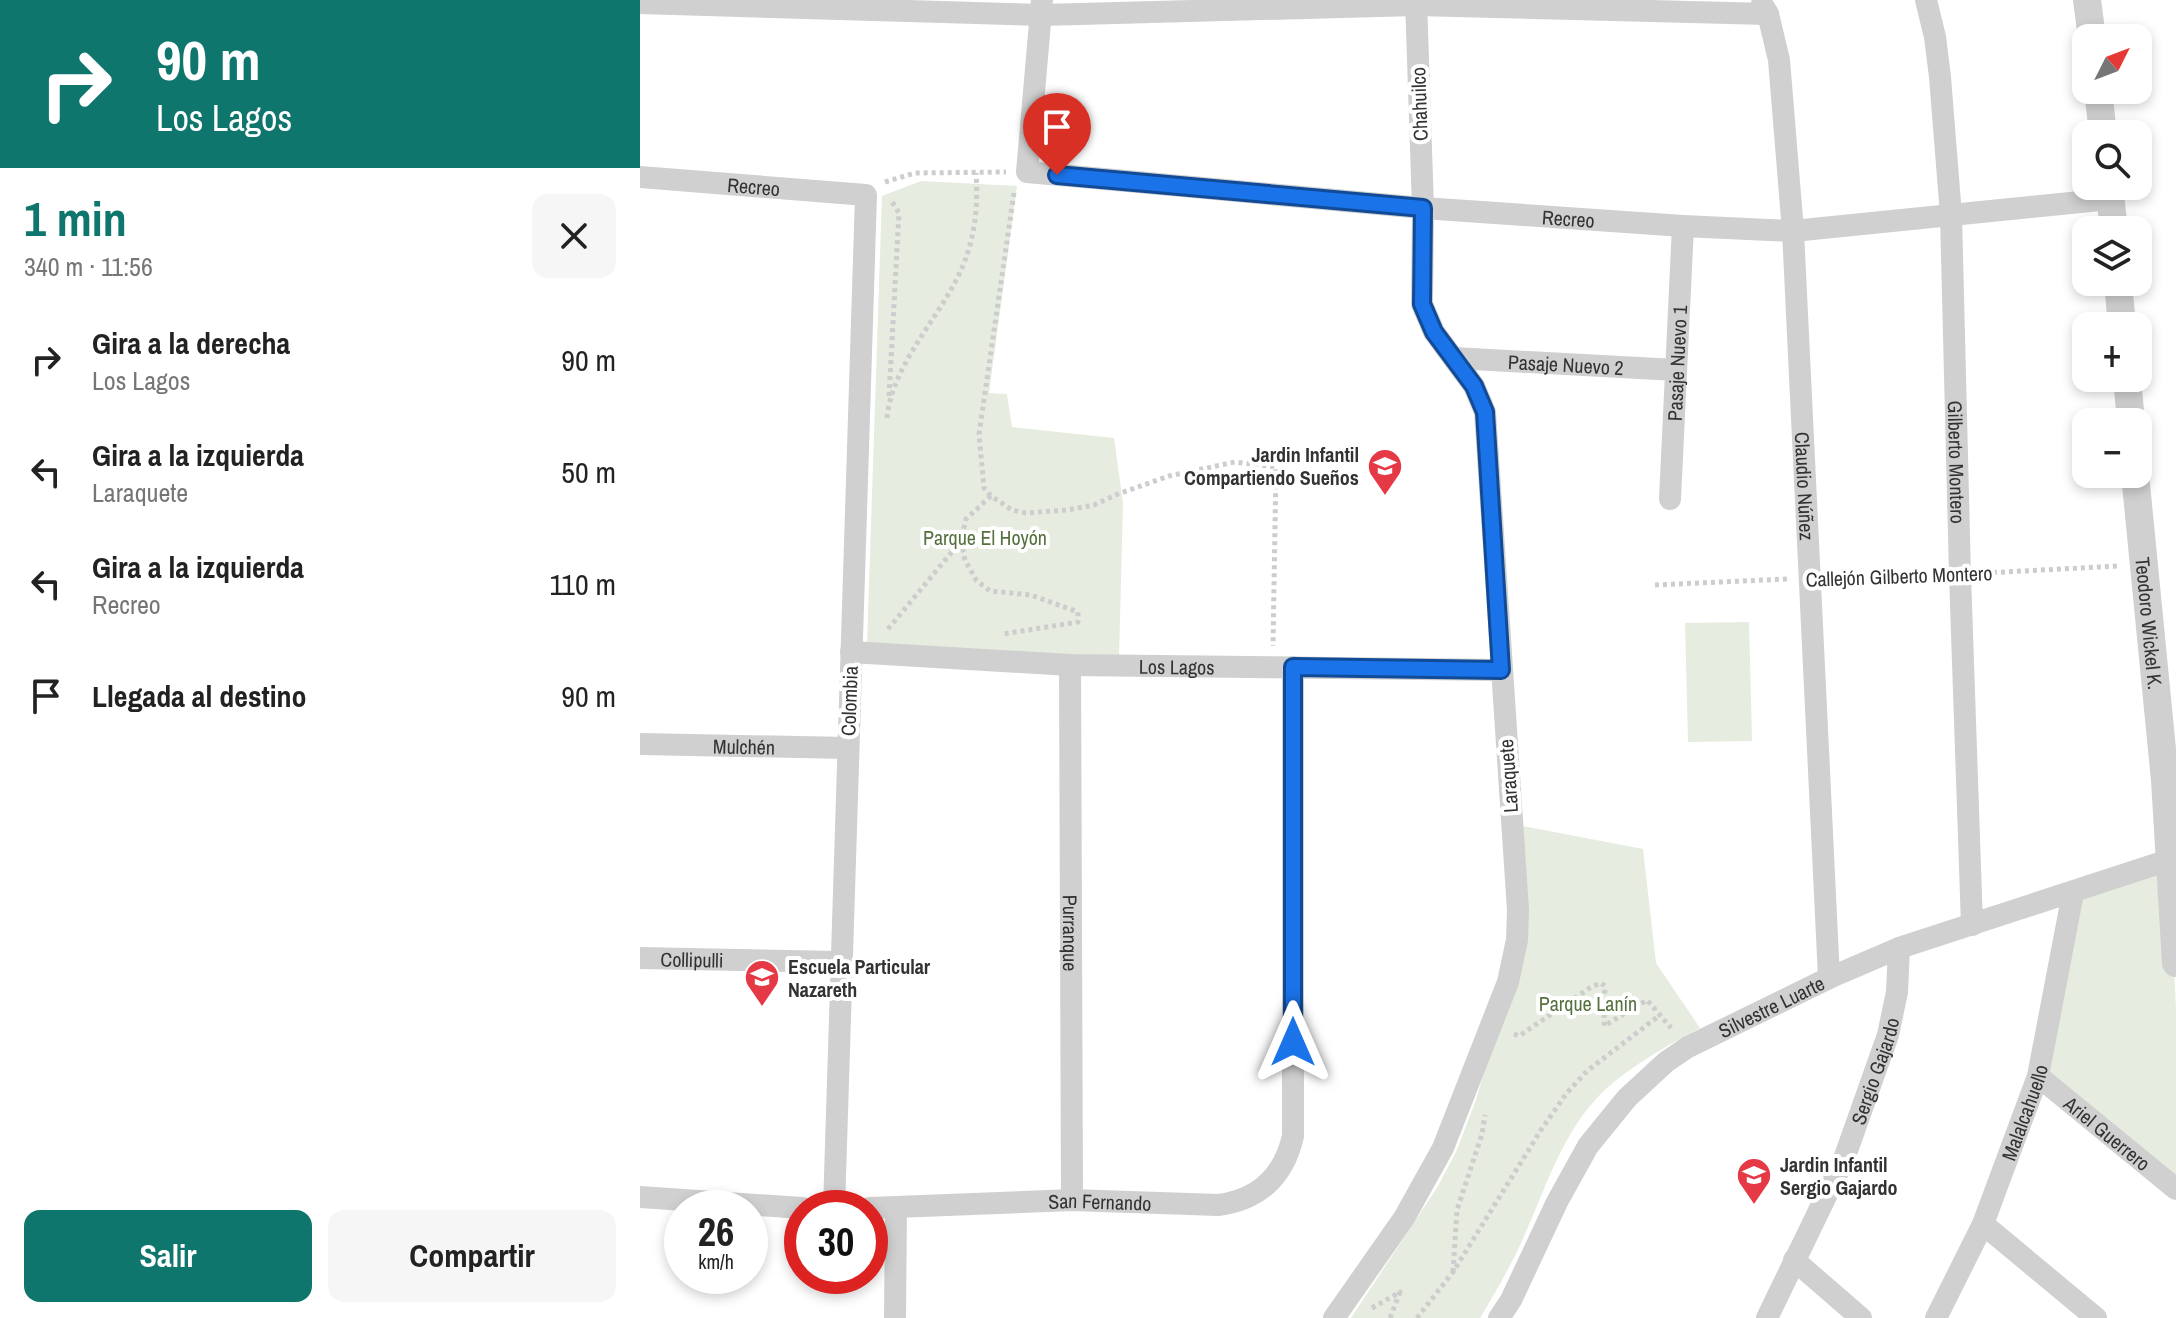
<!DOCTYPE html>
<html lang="es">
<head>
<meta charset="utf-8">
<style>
	:root { --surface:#fff; --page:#f6f6f6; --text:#222; --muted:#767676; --accent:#0f766e }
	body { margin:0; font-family:"Archivo Narrow",sans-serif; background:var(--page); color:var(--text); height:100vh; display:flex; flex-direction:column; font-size:30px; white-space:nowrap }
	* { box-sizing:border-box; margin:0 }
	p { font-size:26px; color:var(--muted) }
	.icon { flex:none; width:44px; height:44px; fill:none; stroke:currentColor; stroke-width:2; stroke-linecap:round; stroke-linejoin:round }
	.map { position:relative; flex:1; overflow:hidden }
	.panel { display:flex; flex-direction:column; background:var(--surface); width:640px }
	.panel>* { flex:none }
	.guide { background:#0f766e; color:#fff; overflow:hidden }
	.needle { width:52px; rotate:48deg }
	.tools { position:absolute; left:1432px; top:24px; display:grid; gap:16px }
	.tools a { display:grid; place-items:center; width:80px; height:80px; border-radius:16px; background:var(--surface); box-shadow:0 4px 12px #0003; font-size:40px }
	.speed { position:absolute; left:24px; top:1190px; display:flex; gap:16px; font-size:40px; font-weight:700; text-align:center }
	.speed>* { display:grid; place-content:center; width:104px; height:104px; border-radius:50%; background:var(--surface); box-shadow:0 4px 12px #0003; line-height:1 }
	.speed small { font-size:20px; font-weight:400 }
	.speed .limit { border:12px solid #d22; background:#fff; color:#111 }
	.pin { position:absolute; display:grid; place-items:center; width:68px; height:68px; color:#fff; margin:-82px -34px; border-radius:50% 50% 50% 0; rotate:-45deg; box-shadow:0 0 8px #0007 }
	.pin .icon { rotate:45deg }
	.me { position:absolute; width:88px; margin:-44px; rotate:0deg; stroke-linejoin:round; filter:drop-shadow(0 0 6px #0008) }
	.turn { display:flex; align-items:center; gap:28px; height:168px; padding:0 24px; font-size:36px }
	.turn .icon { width:104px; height:104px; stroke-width:2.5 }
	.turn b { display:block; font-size:56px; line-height:68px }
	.round { display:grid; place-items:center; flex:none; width:84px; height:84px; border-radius:16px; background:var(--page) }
	.headline { display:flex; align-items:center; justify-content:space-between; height:136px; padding:0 24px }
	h1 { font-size:48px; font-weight:700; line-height:60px; color:var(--accent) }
	.action { display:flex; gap:16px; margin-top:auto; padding:16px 24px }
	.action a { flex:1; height:92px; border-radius:16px; background:var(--accent); color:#fff; font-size:32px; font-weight:700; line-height:92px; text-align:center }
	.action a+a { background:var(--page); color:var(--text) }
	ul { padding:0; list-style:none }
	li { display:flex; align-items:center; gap:24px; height:112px; padding:0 24px }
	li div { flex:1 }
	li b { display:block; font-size:30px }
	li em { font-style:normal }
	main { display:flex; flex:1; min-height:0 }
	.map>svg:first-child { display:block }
	.green { fill:#e6ecdf }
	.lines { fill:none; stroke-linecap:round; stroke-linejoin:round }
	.path { stroke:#cdcdcd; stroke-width:5; stroke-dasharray:4 4; stroke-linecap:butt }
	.minor { stroke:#d0d0d0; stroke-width:22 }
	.tertiary { stroke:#d0d0d0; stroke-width:28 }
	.route-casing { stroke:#114b97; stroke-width:20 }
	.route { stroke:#1a73e8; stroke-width:14 }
	.labels { text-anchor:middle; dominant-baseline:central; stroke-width:8; stroke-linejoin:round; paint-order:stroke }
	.street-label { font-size:20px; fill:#333; stroke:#fff }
	.poi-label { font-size:20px; font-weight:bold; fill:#333; stroke:#fff; text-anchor:start }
	.park-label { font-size:20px; fill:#56703f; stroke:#fff }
</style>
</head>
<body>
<main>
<section class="panel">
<div class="guide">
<div class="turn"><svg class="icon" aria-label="right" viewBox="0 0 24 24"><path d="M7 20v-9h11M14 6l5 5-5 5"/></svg><div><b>90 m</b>Los Lagos</div></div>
</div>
<div class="headline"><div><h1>1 min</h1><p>340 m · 11:56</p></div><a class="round"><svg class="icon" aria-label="close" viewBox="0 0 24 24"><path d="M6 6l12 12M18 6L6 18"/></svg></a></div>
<ul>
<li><svg class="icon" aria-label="right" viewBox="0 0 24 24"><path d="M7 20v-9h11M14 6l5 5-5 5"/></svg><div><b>Gira a la derecha</b><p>Los Lagos</p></div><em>90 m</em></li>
<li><svg class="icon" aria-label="left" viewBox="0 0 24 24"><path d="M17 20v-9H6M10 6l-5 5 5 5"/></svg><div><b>Gira a la izquierda</b><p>Laraquete</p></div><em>50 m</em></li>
<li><svg class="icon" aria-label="left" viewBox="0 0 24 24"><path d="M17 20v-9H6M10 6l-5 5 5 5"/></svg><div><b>Gira a la izquierda</b><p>Recreo</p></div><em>110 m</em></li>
<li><svg class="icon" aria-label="arrive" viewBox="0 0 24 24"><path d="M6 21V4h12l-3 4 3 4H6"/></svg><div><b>Llegada al destino</b></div><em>90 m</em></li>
</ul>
<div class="action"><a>Salir</a><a>Compartir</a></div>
</section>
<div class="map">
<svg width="1536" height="1318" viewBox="0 0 1536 1318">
	<rect width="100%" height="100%" fill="#fff"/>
	<path class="green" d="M281 181 377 186 349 393 367 394 372 427 474 438 483 503 479 657 227 645 242 196Z
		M1109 622 1112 741 1048 742 1045 623Z
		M877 825 1003 849 1016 963 1060 1028C1028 1045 994 1064 967 1088 922 1129 906 1189 881 1243 869 1269 855 1293 840 1318H711L798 1186 816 1152 836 1100 863 1006Z
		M1529 862 1536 1009V1186L1400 1075 1435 894Z"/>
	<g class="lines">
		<path class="path" d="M245 182 275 173 366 172
			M374 193 339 434 344 488 351 496 372 510 386 513 427 510 454 505 478 494 529 476 595 462 636 467 633 646
			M249 396 259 213 251 200
			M247 418C252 369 290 328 313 286 333 251 339 213 336 173
			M351 496 326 519 321 540 325 560 336 580 350 591 391 595 438 612V622L363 634
			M1345 573 1478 566
			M1193 578 1299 575
			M1015 585 1147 579
			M248 629 321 541
			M874 1034 879 1036 951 987 961 983 965 986 964 1026 1007 1000 1031 1028
			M813 1272 817 1210 842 1134 845 1115
			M732 1308 760 1292 750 1318
			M777 1318 813 1272 901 1130 926 1094 947 1071 1020 1015"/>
		<g class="minor">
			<path id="s1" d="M402 0 387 172 783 208 1043 226 1153 231 1470 199"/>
			<path id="s2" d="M1286 0 1295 37 1300 77 1311 215 1320 575 1332 925"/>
			<path d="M0 3 402 15 776 5 1128 14"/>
			<path id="s3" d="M1122 4 1128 14 1139 60 1153 231 1189 978"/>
			<path id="s4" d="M0 177 226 195 194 1208"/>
			<path id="s5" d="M814 358 1036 370"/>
			<path id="s6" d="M1030 499 1043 226"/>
			<path id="s7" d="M211 652 430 665 861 670"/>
			<path id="s8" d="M430 665 432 1200"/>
			<path id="s9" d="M0 744 208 748"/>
			<path id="s10" d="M0 958 200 962"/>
			<path id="s11" d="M1398 1076 1536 1189"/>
			<path d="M0 1197 162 1208"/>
			<path id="s12" d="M230 1208 432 1200 578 1205C619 1200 644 1176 653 1136V667"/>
			<path d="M1343 1224 1456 1318"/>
			<path d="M1154 1260 1221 1318"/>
			<path d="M255 1318 256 1207"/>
			<path d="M694 1318 764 1218 803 1148 868 982 877 940 878 910 845 412 834 386 794 332 782 304 783 208 776 0"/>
			<path id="s13" d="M859 1318 871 1300 917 1202 948 1146 987 1098 1026 1062 1048 1047 1189 978 1259 948 1532 859"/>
			<path id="s14" d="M1127 1318 1204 1159 1248 1035 1257 992 1259 948"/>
			<path id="s15" d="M1296 1318 1343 1224 1398 1076 1433 893"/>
		</g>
		<g class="tertiary">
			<path d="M1447 0 1452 38"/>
			<path d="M1458 90 1463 134"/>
			<path d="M1469 186 1474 230"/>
			<path d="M1478 282 1482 326"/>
			<path d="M1487 378 1491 422"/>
			<path id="s16" d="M1495 474 1525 780 1536 963"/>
		</g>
	</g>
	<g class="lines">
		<g class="route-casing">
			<path id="route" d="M417 175 783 208 782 304 794 332 834 386 845 412 861 670 653 667V1042"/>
		</g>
		<use href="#route" class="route"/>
	</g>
	<defs>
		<g id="school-pin" transform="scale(1.8)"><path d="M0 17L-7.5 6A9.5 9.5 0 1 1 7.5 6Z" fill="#e63946" stroke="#fff"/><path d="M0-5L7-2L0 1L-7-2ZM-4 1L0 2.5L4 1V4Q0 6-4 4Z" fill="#fff"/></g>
	</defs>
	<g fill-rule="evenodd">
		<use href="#school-pin" x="745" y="466"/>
		<use href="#school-pin" x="122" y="977"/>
		<use href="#school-pin" x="1114" y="1175"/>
	</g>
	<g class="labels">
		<g class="street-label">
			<text transform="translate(779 104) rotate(-92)">Chahuilco</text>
			<text stroke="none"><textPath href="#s4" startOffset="114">Recreo</textPath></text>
			<text stroke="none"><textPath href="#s1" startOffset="716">Recreo</textPath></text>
			<text stroke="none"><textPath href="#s6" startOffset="136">Pasaje Nuevo 1</textPath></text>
			<text stroke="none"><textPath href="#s5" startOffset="112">Pasaje Nuevo 2</textPath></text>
			<text stroke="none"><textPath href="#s2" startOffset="464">Gilberto Montero</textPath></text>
			<text stroke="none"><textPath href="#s3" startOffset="486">Claudio Núñez</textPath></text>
			<text transform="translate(1259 576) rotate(-2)">Callejón Gilberto Montero</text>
			<text stroke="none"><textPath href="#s16" startOffset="150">Teodoro Wickel K.</textPath></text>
			<text stroke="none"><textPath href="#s7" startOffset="326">Los Lagos</textPath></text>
			<text transform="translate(209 701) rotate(-88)">Colombia</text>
			<text stroke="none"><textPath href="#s9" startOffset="104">Mulchén</textPath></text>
			<text transform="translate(868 776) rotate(-94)">Laraquete</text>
			<text stroke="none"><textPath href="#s8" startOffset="268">Purranque</textPath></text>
			<text stroke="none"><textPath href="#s10" startOffset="52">Collipulli</textPath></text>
			<text stroke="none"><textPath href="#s13" startOffset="428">Silvestre Luarte</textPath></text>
			<text stroke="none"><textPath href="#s14" startOffset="270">Sergio Gajardo</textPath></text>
			<text stroke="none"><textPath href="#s15" startOffset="224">Malalcahuello</textPath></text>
			<text stroke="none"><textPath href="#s11" startOffset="90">Ariel Guerrero</textPath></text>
			<text stroke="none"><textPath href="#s12" startOffset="230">San Fernando</textPath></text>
		</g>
		<g class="poi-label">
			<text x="719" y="454" text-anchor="end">Jardin Infantil<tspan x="719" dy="23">Compartiendo Sueños</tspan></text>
			<text x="148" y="966">Escuela Particular<tspan x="148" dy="23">Nazareth</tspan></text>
			<text x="1140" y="1164">Jardin Infantil<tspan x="1140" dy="23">Sergio Gajardo</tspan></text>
		</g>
		<g class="park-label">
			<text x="345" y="537">Parque El Hoyón</text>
			<text x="948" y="1003">Parque Lanín</text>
		</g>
	</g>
</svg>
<div class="tools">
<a><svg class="needle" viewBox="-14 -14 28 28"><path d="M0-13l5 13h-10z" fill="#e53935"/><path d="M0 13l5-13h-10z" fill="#767676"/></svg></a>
<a><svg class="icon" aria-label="search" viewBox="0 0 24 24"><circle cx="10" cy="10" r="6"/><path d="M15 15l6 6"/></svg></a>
<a><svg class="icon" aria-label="layers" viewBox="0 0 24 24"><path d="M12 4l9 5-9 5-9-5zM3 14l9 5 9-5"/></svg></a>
<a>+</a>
<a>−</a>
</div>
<div class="speed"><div>26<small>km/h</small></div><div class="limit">30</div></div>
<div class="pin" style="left:417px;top:175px;background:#d93025"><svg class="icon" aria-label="arrive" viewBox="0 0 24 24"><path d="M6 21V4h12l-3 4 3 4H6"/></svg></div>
<svg class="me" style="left:653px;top:1042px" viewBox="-20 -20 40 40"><path d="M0-17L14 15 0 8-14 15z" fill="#1a73e8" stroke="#fff" stroke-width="4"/></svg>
</div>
</main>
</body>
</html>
